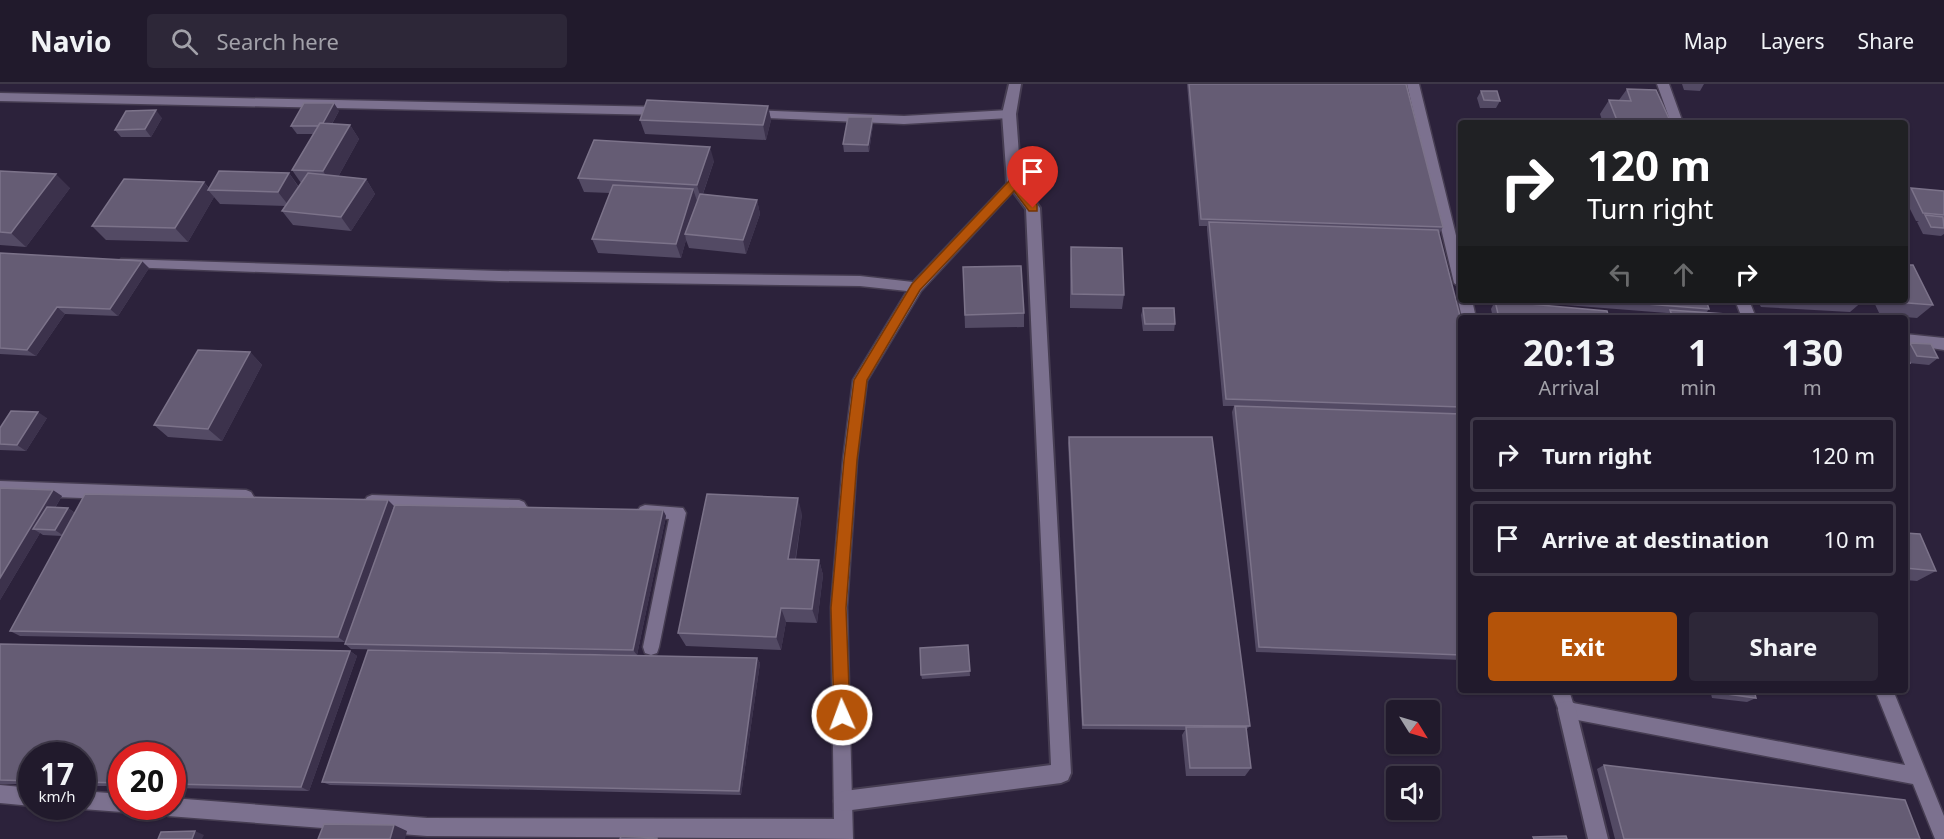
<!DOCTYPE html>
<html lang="en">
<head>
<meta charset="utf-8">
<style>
	:root { --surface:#211a2c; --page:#2d2738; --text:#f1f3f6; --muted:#a2a1a9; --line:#3e3848; --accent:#b45309 }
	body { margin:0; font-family:"Noto Sans",sans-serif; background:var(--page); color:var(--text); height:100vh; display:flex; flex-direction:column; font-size:22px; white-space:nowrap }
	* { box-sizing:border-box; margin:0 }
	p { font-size:20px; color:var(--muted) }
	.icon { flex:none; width:33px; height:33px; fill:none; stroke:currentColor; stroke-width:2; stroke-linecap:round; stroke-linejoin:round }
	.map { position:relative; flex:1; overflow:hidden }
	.side { position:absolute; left:1458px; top:231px; width:450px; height:378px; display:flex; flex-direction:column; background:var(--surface); border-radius:6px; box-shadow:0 2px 4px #0004,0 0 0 2px var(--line) }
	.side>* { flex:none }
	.top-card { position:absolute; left:1458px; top:36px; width:450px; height:183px; border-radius:6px; box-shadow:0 2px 4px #0004,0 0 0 2px var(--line); background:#202124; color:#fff; overflow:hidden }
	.needle { width:39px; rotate:127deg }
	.controls { position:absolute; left:1386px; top:616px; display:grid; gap:12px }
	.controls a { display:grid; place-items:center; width:54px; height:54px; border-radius:6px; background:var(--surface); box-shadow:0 2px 4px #0004,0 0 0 2px var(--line); font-size:30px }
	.speed { position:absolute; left:18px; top:658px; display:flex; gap:12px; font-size:30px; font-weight:700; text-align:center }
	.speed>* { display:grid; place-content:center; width:78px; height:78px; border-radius:50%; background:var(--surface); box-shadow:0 2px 4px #0004,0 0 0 2px var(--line); line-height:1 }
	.speed small { font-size:15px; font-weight:400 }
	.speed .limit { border:9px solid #d22; background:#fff; color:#111 }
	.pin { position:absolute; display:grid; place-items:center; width:51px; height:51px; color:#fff; margin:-62px -26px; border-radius:50% 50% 50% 0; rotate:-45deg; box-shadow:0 0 6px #0007 }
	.pin .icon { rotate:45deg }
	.me { position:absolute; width:66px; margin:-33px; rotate:358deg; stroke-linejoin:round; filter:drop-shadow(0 0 4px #0008) }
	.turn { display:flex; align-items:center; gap:21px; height:126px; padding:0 30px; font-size:27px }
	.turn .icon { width:78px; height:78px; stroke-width:2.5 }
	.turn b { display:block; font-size:42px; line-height:51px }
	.lanes { display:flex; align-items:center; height:57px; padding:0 30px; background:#0003; justify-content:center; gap:30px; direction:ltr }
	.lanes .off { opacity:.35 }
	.eta { display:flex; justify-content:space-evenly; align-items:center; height:102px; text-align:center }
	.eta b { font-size:36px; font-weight:700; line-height:42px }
	.primary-button { display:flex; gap:12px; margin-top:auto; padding:12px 30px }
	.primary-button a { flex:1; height:69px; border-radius:6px; background:var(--accent); color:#fff; font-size:24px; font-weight:700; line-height:69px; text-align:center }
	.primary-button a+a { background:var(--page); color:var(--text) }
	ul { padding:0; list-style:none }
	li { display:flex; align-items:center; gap:18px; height:75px; margin:0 12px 9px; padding:0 18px; border:3px solid var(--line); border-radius:6px }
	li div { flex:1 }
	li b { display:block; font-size:22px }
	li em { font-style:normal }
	header { display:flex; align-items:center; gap:36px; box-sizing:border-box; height:84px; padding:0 30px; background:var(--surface); border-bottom:2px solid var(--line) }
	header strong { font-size:28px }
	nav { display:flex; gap:33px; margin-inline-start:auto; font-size:21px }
	.search { width:420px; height:54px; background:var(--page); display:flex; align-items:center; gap:15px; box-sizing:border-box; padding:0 21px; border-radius:6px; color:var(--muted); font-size:22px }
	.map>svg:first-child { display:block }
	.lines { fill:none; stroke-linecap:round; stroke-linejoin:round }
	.service-casing { stroke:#463d52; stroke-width:3 }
	.minor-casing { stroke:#463d52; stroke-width:4 }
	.service { fill:#7c718f; fill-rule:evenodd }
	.minor { fill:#7c718f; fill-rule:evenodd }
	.wall { fill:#534a64 }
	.shaded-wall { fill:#3c324c }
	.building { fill:#655c74; stroke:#7c738a; stroke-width:1.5 }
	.route { fill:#b45309; stroke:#753606; stroke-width:1.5 }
</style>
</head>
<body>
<header>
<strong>Navio</strong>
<div class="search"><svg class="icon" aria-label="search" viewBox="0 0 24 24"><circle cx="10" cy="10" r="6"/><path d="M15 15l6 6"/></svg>Search here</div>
<nav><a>Map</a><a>Layers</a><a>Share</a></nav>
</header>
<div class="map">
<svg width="1944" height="755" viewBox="0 0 1944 755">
	<rect width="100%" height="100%" fill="#2c223b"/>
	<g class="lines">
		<g class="service-casing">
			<path id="service" d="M1407 0H1419L1461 172V204L1454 199Z
				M1657 0H1669L1683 39H1671Z
				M0 9 663 23 669 27 663 31 0 17Z
				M750 26 904 32 1009 26 1015 30 1009 34 904 40 746 33 744 30Z
				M1014 95 1018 96 1020 99 1018 102 921 207 867 297 857 376 847 523 853 755 427 752 168 732 162 729 159 723H172V714L427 734 834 735 831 523 843 376 853 296 907 207 860 202 499 197 126 183 121 181 119 178 121 175 499 187 860 192 913 198 1010 96Z
				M1461 212V216H1472L1476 234H1462L1458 216Z
				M1735 216H1749L1756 234H1742Z
				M1905 250 1944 254V266L1905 260Z
				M0 397 246 406 251 408 254 413 251 418 246 420 0 411Z
				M372 411 519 416 524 418 527 423 524 428 519 430 372 425 367 423 364 418 367 413Z
				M645 421 683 424 686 429 659 563 657 569 651 571 645 569 643 563 669 435 640 433 637 428 640 423Z
				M1551 606H1569L1573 619 1905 681 1875 606H1893L1944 732V755H1935L1913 700 1567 634 1561 632Z
				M0 701 32 704V722L0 719Z
				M82 707 122 710V723H129L122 728 82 725 77 723H82Z"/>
		</g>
		<g class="minor-casing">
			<path id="minor" d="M1009 0H1021L1016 30 1021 98 1040 124 1071 689 1068 696 1061 699 844 727 837 724 834 717 837 710 844 707 1051 681 1026 125 1007 99 1002 30Z
				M1567 617 1574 619 1576 626 1608 755H1588L1558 626 1560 619Z"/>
		</g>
		<use href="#service" class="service"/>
		<use href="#minor" class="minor"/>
	</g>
	<path class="wall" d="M1187 0H1406L1443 143 1439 150 1461 236V576L1256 568 1232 328 1234 322H1223L1207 146V142H1199Z
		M1682 0H1704L1700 7 1684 6Z
		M1627 5 1671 39H1603L1600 30 1609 16H1619Z
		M1481 7 1500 17 1496 24H1480L1477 14Z
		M768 22 771 36 766 56 645 50 640 36Z
		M339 27 332 40 350 41 359 55 338 93 366 95 375 110 351 147 293 141 282 127 286 122 220 120 214 113 188 158 106 156 92 142 204 98 209 104 289 89 299 103 301 99 292 86 314 50H297L291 42Z
		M873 33V41L869 68H844L843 60Z
		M162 34 151 53H121L115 46Z
		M714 77 703 110 757 116 760 130 746 170 689 164 686 156 681 174 598 169 592 155 610 109 584 108 578 94Z
		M0 87 70 104 26 163 0 161Z
		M1911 104 1944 107V150L1941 152 1923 150 1917 138 1919 137H1916L1905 115V110Z
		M1071 163 1124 211 1122 225 1070 224V177Z
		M0 169 149 184 118 232 65 230 36 272 0 270Z
		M963 183 1024 229V243L965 244Z
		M1500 216H1706L1709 225 1706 229 1728 234H1663L1667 229Z
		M1757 216H1864L1850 228 1761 223Z
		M1873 216H1905L1933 221 1917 234 1880 231Z
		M1495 217 1609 234H1493L1491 225Z
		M1143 224 1175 240 1174 247H1143L1141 231Z
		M1910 259 1938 274 1929 281 1909 279 1905 283V263Z
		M250 268 262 281 222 357 168 353 154 341Z
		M47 334 26 367 0 366V344Z
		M1069 353 1250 642 1246 646 1251 684 1245 692H1186L1182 651 1185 646 1082 645 1068 359Z
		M0 404 62 412 55 424H68L75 429 394 422 345 558 20 552 10 547 62 452 43 451 40 449 0 516Z
		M663 426 666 432 637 571 351 565 345 560Z
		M802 430 796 475 819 476 823 491 817 539 786 538 781 566 686 562 678 549Z
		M1905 449 1936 487 1917 497 1905 496Z
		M0 560 350 567 357 572 309 707 172 704V672H122V702H82V672H32V700H0Z
		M968 561 970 592 922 595 921 591Z
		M757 574 760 579 741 711 330 701 322 698Z
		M1658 606H1687L1681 609Z
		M1710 606H1754L1756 614 1747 618 1712 614Z
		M1604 681 1920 755H1615L1597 685Z"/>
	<path class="shaded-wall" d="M334 19 339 27 326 50 321 42Z
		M768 22 771 36 766 56 763 41Z
		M156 26 162 34 151 53 145 45Z
		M873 33V41L869 68 868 61Z
		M350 41 359 55 333 102 323 87Z
		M710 63 714 77 701 115 697 101Z
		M289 89 299 104 289 122 278 108Z
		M56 90 70 104 26 163 11 149Z
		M366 95 375 110 351 147 341 133Z
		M204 98 210 106H208L214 113 188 158 175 144Z
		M693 105 698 120 685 150 686 156 681 174 676 160Z
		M757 116 760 130 746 170 743 156Z
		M142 177 149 184 118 232 110 225Z
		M57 223 65 230 36 272 27 266Z
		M250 268 262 281 222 357 208 345Z
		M38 328 47 334 26 367 17 361Z
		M53 406 62 412 42 445H33L40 449 0 516V494Z
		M798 414 802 430 793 490 788 475Z
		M388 416 394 422 345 558 338 553Z
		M68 424 77 431 64 452 55 446Z
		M663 426 666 432 637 571 633 566Z
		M819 476 823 491 817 539 812 525Z
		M781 524 786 538 781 566 776 553Z
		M350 567 357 572 309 707 301 703Z
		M757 574 760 579 741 711 739 707Z
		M394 741 407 747 405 755H390Z
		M195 747 204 751 202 755H192Z"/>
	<path class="building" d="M1189 0H1406L1443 143 1201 135Z
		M1627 5 1656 6 1671 39H1618L1609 16 1631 17Z
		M1481 7H1497L1500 17 1484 16Z
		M647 16 768 22 763 41 640 36Z
		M304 19H334L323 39H320L318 42H291Z
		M156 26 145 45 115 46 126 27Z
		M848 33H873L868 61 843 60Z
		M320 39 350 41 323 87 292 86Z
		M594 56 710 63 697 101 578 94Z
		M0 87 56 90 11 149 0 148Z
		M219 87 289 89 278 108 208 106Z
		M308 89 366 95 341 133 282 127Z
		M124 95 204 98 175 144 92 142Z
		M613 101 693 105 676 160 592 155Z
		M1911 104 1944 107V131L1923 129Z
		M700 110 757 116 743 156 685 150Z
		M1925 131 1943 133 1944 144 1931 143Z
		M1209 138 1438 146 1461 236V323L1226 315Z
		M1071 163 1122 164 1124 211 1072 210Z
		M0 169 142 177 110 225 57 223 27 266 0 264Z
		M1905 181H1913L1933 221 1895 218 1894 216H1905Z
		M1021 182 1024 229 965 231 963 183Z
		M1595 216H1706L1709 225Z
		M1495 217 1607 227 1609 234H1499Z
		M1143 224H1174L1175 240H1145Z
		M1670 226 1726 230 1728 234H1673Z
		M1781 230 1820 234H1783Z
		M1910 259 1931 260 1938 274 1917 272Z
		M198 266 250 268 208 345 154 341Z
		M1905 267 1910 279 1905 278Z
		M1235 322 1461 330V571L1259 563Z
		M11 327 38 328 17 361 0 360V344Z
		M1069 353H1212L1250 642 1083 641Z
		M0 404 53 406 0 494Z
		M85 410 388 416 338 553 10 547Z
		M707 410 798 414 788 475 819 476 812 525 781 524 776 553 678 549Z
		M395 421 663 426 633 566 345 560Z
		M47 423 68 424 55 446 33 445Z
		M1905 449 1920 450 1936 487 1905 484Z
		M0 560 350 567 301 703 172 700V672H122V699L82 698V672H32V697L0 696Z
		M968 561 970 587 921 591 920 564Z
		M368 566 757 574 739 707 322 698Z
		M1719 606H1754L1756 614 1720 609Z
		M1186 643H1246L1251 684H1190Z
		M1604 681 1905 716 1920 755H1624Z
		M324 740 394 741 390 755H318Z
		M195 747 192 755H158L161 748Z
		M621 752 657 754V755H620Z
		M1566 752 1567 755H1534L1533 753Z"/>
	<path class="route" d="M1014 95 1018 96 1037 121V127H1029L1014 107 920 206 867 296 857 376 846 524 850 631 847 636 842 639 836 636 834 631 831 524 844 376 854 296 912 200 1010 96Z"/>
</svg>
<div class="controls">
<a><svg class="needle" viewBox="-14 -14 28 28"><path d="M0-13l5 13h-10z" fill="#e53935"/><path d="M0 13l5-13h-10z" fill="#a2a1a9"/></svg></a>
<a><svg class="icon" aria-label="sound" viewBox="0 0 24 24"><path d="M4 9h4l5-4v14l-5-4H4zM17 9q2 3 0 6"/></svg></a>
</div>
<div class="speed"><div>17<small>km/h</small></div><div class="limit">20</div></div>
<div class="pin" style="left:1033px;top:124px;background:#d93025"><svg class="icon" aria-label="arrive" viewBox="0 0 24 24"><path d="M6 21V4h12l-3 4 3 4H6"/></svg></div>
<svg class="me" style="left:842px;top:631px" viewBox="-20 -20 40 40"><circle r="17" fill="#b45309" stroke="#fff" stroke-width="3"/><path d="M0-11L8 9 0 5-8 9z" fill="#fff"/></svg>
<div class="top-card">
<div class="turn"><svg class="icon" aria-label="right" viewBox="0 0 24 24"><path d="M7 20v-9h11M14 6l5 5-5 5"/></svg><div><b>120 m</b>Turn right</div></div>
<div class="lanes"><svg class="icon off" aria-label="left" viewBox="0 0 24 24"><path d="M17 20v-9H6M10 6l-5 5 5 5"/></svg><svg class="icon off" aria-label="ahead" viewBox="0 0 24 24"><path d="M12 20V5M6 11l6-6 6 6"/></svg><svg class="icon" aria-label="right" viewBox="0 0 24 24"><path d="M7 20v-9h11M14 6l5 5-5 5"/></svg></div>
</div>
<section class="side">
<div class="eta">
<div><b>20:13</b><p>Arrival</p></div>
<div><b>1</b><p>min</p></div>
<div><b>130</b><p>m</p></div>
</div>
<ul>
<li><svg class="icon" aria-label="right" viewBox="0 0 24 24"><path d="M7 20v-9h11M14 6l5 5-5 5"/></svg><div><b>Turn right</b></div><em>120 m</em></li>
<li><svg class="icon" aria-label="arrive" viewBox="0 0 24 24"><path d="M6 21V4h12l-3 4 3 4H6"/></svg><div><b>Arrive at destination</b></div><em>10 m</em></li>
</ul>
<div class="primary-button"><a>Exit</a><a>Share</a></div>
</section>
</div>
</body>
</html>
